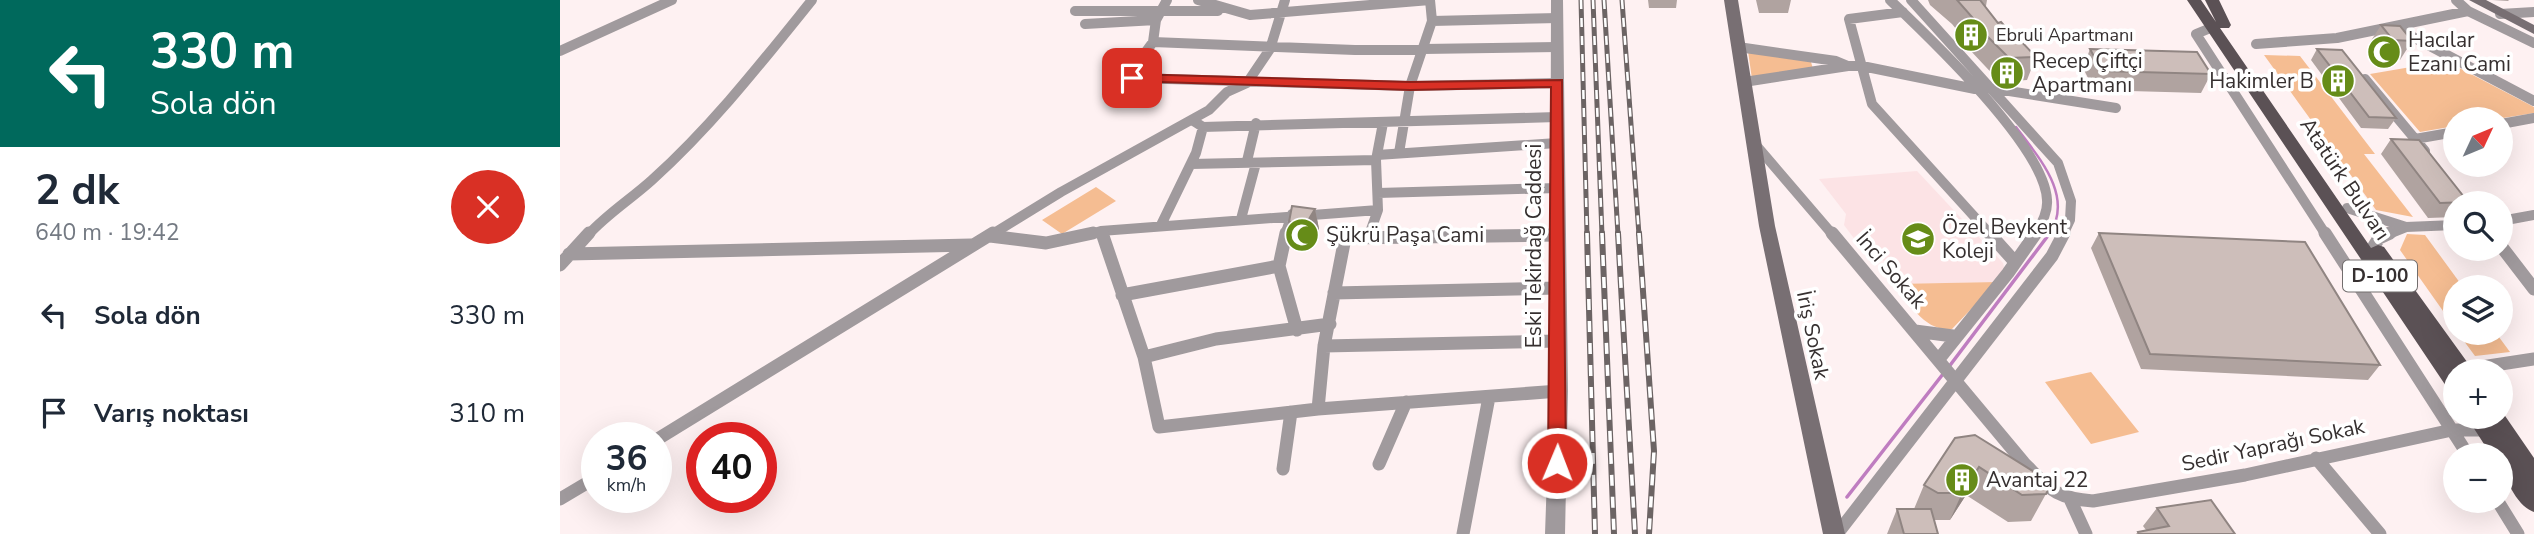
<!DOCTYPE html>
<html lang="tr">
<head>
<meta charset="utf-8">
<style>
	:root { --surface:#fff; --page:#f6f6f7; --text:#1f2937; --muted:#747a83 }
	body { margin:0; font-family:"Nunito Sans",sans-serif; background:var(--page); color:var(--text); height:100vh; display:flex; flex-direction:column; font-size:26px; white-space:nowrap }
	* { box-sizing:border-box; margin:0 }
	p { font-size:23px; color:var(--muted) }
	.icon { flex:none; width:38px; height:38px; fill:none; stroke:currentColor; stroke-width:2; stroke-linecap:round; stroke-linejoin:round }
	.map { position:relative; flex:1; overflow:hidden }
	.side { display:flex; flex-direction:column; background:var(--surface); width:560px }
	.side>* { flex:none }
	.guide { background:#00695c; color:#fff; overflow:hidden }
	.needle { width:46px; rotate:46deg }
	.tools { position:absolute; left:1883px; top:107px; display:grid; gap:14px }
	.tools a { display:grid; place-items:center; width:70px; height:70px; border-radius:50%; background:var(--surface); box-shadow:0 7px 28px #0002; font-size:35px }
	.speed { position:absolute; left:21px; top:422px; display:flex; gap:14px; font-size:35px; font-weight:700; text-align:center }
	.speed>* { display:grid; place-content:center; width:91px; height:91px; border-radius:50%; background:var(--surface); box-shadow:0 7px 28px #0002; line-height:1 }
	.speed small { font-size:18px; font-weight:400 }
	.speed .limit { border:10px solid #d22; background:#fff; color:#111 }
	.pin { position:absolute; display:grid; place-items:center; width:60px; height:60px; color:#fff; margin:-30px; border-radius:14px; box-shadow:0 4px 10px #0006 }
	.me { position:absolute; width:77px; margin:-38px; rotate:1deg; stroke-linejoin:round; filter:drop-shadow(0 0 5px #0008) }
	.turn { display:flex; align-items:center; gap:24px; height:147px; padding:0 35px; font-size:32px }
	.turn .icon { width:91px; height:91px; stroke-width:2.5 }
	.turn b { display:block; font-size:49px; line-height:60px }
	.round { display:grid; place-items:center; flex:none; width:74px; height:74px; border-radius:37px; background:var(--page) }
	.headline { display:flex; align-items:center; justify-content:space-between; height:119px; padding:0 35px }
	h1 { font-size:42px; font-weight:700; line-height:52px }
	ul { padding:0; list-style:none }
	li { display:flex; align-items:center; gap:21px; height:98px; padding:0 35px }
	li div { flex:1 }
	li b { display:block; font-size:26px }
	li em { font-style:normal }
	main { display:flex; flex:1; min-height:0 }
	.map>svg:first-child { display:block }
	.built { fill:#fce3e5 }
	.green { fill:#f5bd92 }
	.lines { fill:none; stroke-linecap:round; stroke-linejoin:round }
	.stream-far1 { stroke:#bf7dc0; stroke-width:2.5 }
	.stream { stroke:#bf7dc0; stroke-width:3.5 }
	.minor-far1 { stroke:#a09a9d; stroke-width:10 }
	.minor { stroke:#a09a9d; stroke-width:13 }
	.tertiary { fill:#a09a9d; fill-rule:evenodd }
	.secondary { fill:#786f73; fill-rule:evenodd }
	.primary { fill:#5b5155; fill-rule:evenodd }
	.rail-far1-casing { stroke:#6c6464; stroke-width:5 }
	.rail-casing { stroke:#6c6464; stroke-width:6 }
	.rail-far1 { stroke:#fff; stroke-width:2.5; stroke-dasharray:9; stroke-linecap:butt }
	.rail { stroke:#fff; stroke-width:3.5; stroke-dasharray:11; stroke-linecap:butt }
	.wall { fill:#b0a3a0 }
	.shaded-wall { fill:#908582 }
	.building { fill:#cdbeba; stroke:#908582; stroke-width:2 }
	.route { fill:#d93025; stroke:#8d1f18; stroke-width:2 }
	.labels { text-anchor:middle; dominant-baseline:central; stroke-width:7; stroke-linejoin:round; paint-order:stroke }
	.far-poi-label { font-size:18px; fill:#363030; stroke:#fff; text-anchor:start }
	.shield { fill:#fff; stroke:#726e6e; stroke-width:2 }
	.shield-label { font-size:19px; font-weight:bold; fill:#363030 }
	.poi-label { font-size:21px; fill:#363030; stroke:#fff; text-anchor:start }
	.street-label { font-size:21px; fill:#363030; stroke:#fff }
</style>
</head>
<body>
<main>
<section class="side">
<div class="guide">
<div class="turn"><svg class="icon" aria-label="left" viewBox="0 0 24 24"><path d="M17 20v-9H6M10 6l-5 5 5 5"/></svg><div><b>330 m</b>Sola dön</div></div>
</div>
<div class="headline"><div><h1>2 dk</h1><p>640 m · 19:42</p></div><a class="round" style="background:#d93025;color:#fff"><svg class="icon" aria-label="close" viewBox="0 0 24 24"><path d="M6 6l12 12M18 6L6 18"/></svg></a></div>
<ul>
<li><svg class="icon" aria-label="left" viewBox="0 0 24 24"><path d="M17 20v-9H6M10 6l-5 5 5 5"/></svg><div><b>Sola dön</b></div><em>330 m</em></li>
<li><svg class="icon" aria-label="arrive" viewBox="0 0 24 24"><path d="M6 21V4h12l-3 4 3 4H6"/></svg><div><b>Varış noktası</b></div><em>310 m</em></li>
</ul>
</section>
<div class="map">
<svg width="1974" height="534" viewBox="0 0 1974 534">
	<rect width="100%" height="100%" fill="#fef1f2"/>
	<path class="built" d="M1357 171 1443 263 1445 271 1437 282 1342 284 1322 259 1305 253 1284 225 1286 214 1259 179Z"/>
	<path class="green" d="M1188 51 1251 62 1254 72 1192 79Z
		M1704 55 1740 56 1815 154H1804L1853 217 1816 210Z
		M1886 61 1974 107V113L1937 119H1895V126L1860 132 1810 74Z
		M536 187 556 201 502 234 482 220Z
		M1847 234 1865 235 1903 287H1895V328L1840 250Z
		M1437 282 1392 329C1364 332 1350 303 1334 284Z
		M1898 333H1936L1950 352 1915 356Z
		M1531 372 1579 432 1531 444 1485 382Z"/>
	<g class="lines">
		<path class="stream-far1" d="M1456 127C1478 157 1515 196 1489 235"/>
		<path class="stream" d="M1388 368 1490 233
			M1287 497 1383 374"/>
		<path class="minor-far1" d="M607 0 596 20 593 42 577 64 572 78 850 86 998 83
			M638 0 690 15 870 0
			M1330 0C1370 38 1485 147 1487 200 1488 213 1481 224 1475 235
			M1351 0 1498 163 1511 201 1510 220 1503 235
			M1896 0 1908 11 1974 43
			M515 11H658
			M1343 12 1289 19 1312 104 1431 235
			M1940 14 1974 12
			M872 21 998 18
			M525 24 596 20
			M1653 27 1636 34 1766 235
			M1834 27 1974 101
			M593 42 795 50 997 47
			M1696 44 1777 38 1908 11
			M1178 47 1276 61 1288 66H1302L1415 89 1430 88 1556 108
			M0 51 112 0
			M1805 79 1865 151
			M1184 82 1288 66
			M632 120 643 127 997 117
			M1941 124 1974 118
			M1855 139 1895 132
			M1195 144 1273 235
			M839 153 850 86 872 21 870 0
			M817 155 997 143
			M687 161 696 123
			M631 164 816 160
			M818 193 997 188
			M1787 208 1846 227 1895 225
			M681 219 696 163
			M1941 221 1974 215
			M601 225 636 153 643 127
			M541 231 542 235
			M28 235C47 214 71 199 92 180 152 126 202 62 252 0
			M431 235 501 192 649 110 667 92 687 83 710 49 725 0
			M528 235 541 231 818 210
			M725 235 732 214
			M809 235 818 210 816 160 823 123
			M991 235H998
			M1826 235 1846 227"/>
		<path class="minor" d="M542 233 584 357 599 427 758 409 999 391
			M726 233 719 266 737 330
			M1272 233 1464 463C1490 489 1494 498 1533 501L1685 475 1892 430H1925
			M1429 233 1455 262
			M1765 233 1908 455
			M430 236 486 243 533 233
			M809 236 810 233
			M1814 246 1819 238 1830 233
			M1941 246 1974 289
			M9 254 411 245
			M0 265 29 233
			M774 293 998 288
			M562 295 719 266
			M1355 331 1393 336
			M764 346 997 341
			M584 357 656 339 770 324
			M1379 359 1448 273 1476 233
			M1902 370 1974 359
			M758 409 764 346 785 238 998 235
			M96 440 433 233
			M1756 458 1820 534
			M819 464 846 402
			M723 469 731 412
			M0 499 37 477
			M1510 499 1526 534
			M1937 500 1958 534
			M903 534 929 397
			M1277 534 1492 256 1504 233"/>
		<path class="tertiary" d="M991 0H1003L1008 391 1005 534H985L990 391Z"/>
		<path class="secondary" d="M1164 0H1178L1215 226 1285 534H1263L1199 226Z
			M1909 0H1926L1974 25V34Z"/>
		<path class="primary" d="M1627 0H1641L1656 22 1645 0H1659L1671 25 1669 28H1660L1811 248 1818 245 1824 247 1910 366 1913 371H1895V391L1888 389Z
			M1941 410 1974 458V512C1956 506 1941 473 1941 455H1931L1906 416H1941Z"/>
		<g class="rail-far1-casing">
			<path id="rail-far1" d="M1021 0 1027 235
				M1033 0 1042 235
				M1044 0 1058 235
				M1062 0 1079 235"/>
		</g>
		<g class="rail-casing">
			<path id="rail" d="M1027 233 1035 534
				M1042 233 1054 534
				M1058 233 1075 534
				M1079 233 1094 451 1089 534"/>
		</g>
		<use href="#rail-far1" class="rail-far1"/>
		<use href="#rail" class="rail"/>
	</g>
	<path class="wall" d="M1088 0H1117L1116 8H1089Z
		M1196 0H1231L1228 13H1199Z
		M1368 0H1427L1426 6H1424L1438 23 1476 57 1467 80 1440 82 1409 49 1410 46 1392 24 1370 5Z
		M1932 0H1949L1948 1Z
		M1821 25 1852 41 1840 60 1821 59 1809 44Z
		M1530 49 1651 74 1641 93 1534 90 1523 68Z
		M1757 49 1836 118 1828 129 1801 128 1751 60Z
		M1831 139 1908 202 1895 203V217L1868 218 1821 154Z
		M755 209 759 229 751 244 734 241 729 222Z
		M1539 233 1820 365 1808 380 1581 369 1531 248Z
		M1395 438 1492 483 1471 521 1448 522 1406 495 1390 520H1374L1378 534H1327L1337 509H1354L1364 485Z
		M1597 508 1675 534H1576L1578 532 1586 530 1583 526Z"/>
	<path class="shaded-wall" d="M755 209 759 229 751 244 746 224Z
		M1419 467 1406 495 1390 520 1402 493Z"/>
	<path class="building" d="M1397 0H1420L1438 23 1441 22 1456 39H1459L1476 57 1449 58 1416 25H1419Z
		M1821 25 1840 26 1852 41 1833 40Z
		M1530 49 1637 52 1651 74 1542 71Z
		M1757 49 1782 50 1836 118 1809 117Z
		M1831 139 1859 140 1908 202 1880 203Z
		M732 206 755 209 746 224 729 222Z
		M1539 233 1745 242 1820 365 1590 354Z
		M1415 435 1492 483 1486 494 1462 495 1419 467 1402 493H1378L1364 485 1395 438Z
		M1651 500 1675 534H1579L1578 532 1609 526 1597 508Z
		M1337 509H1371L1378 534H1344Z"/>
	<path class="route" d="M572 74 850 82 1002 80 1006 463 1004 468 997 470 990 468 988 463 991 87 850 90 567 81 565 78Z"/>
	<defs>
		<g id="building-disc" transform="scale(1.75)"><circle r="9.5" fill="#668c18" stroke="#fff"/><path d="M-4-6H4V6H1V3H-1V6H-4ZM-2.5-4.3h1.7v1.8h-1.7ZM.8-4.3h1.7v1.8H.8ZM-2.5-1h1.7V.8h-1.7ZM.8-1h1.7V.8H.8Z" fill="#fff"/></g>
		<g id="mosque-disc" transform="scale(1.75)"><circle r="9.5" fill="#668c18" stroke="#fff"/><path d="M3.5-4.9A6 6 0 1 0 3.5 4.9A5 5 0 1 1 3.5-4.9Z" fill="#fff"/></g>
		<g id="school-disc" transform="scale(1.75)"><circle r="9.5" fill="#668c18" stroke="#fff"/><path d="M0-5L7-2L0 1L-7-2ZM-4 1L0 2.5L4 1V4Q0 6-4 4Z" fill="#fff"/></g>
	</defs>
	<g fill-rule="evenodd">
		<use href="#building-disc" x="1411" y="35"/>
		<use href="#mosque-disc" x="1824" y="52"/>
		<use href="#building-disc" x="1447" y="73"/>
		<use href="#building-disc" x="1778" y="81"/>
		<use href="#mosque-disc" x="742" y="235"/>
		<use href="#school-disc" x="1358" y="239"/>
		<use href="#building-disc" x="1402" y="480"/>
	</g>
	<g class="labels">
		<g class="far-poi-label">
			<text x="1436" y="35">Ebruli Apartmanı</text>
		</g>
		<rect class="shield" x="1783" y="260.5" width="74" height="31" rx="5"/>
		<g class="shield-label">
			<text x="1820" y="276">D-100</text>
		</g>
		<g class="poi-label">
			<text x="1848" y="40">Hacılar<tspan x="1848" dy="24">Ezanı Cami</tspan></text>
			<text x="1472" y="61">Recep Çiftçi<tspan x="1472" dy="24">Apartmanı</tspan></text>
			<text x="1754" y="81" text-anchor="end">Hakimler B</text>
			<text x="1382" y="227">Özel Beykent<tspan x="1382" dy="24">Koleji</tspan></text>
			<text x="766" y="235">Şükrü Paşa Cami</text>
			<text x="1426" y="480">Avantaj 22</text>
		</g>
		<g class="street-label">
			<text transform="translate(1785 179) rotate(56)">Atatürk Bulvarı</text>
			<text transform="translate(974 246) rotate(-90)">Eski Tekirdağ Caddesi</text>
			<text transform="translate(1331 270) rotate(49)">İnci Sokak</text>
			<text transform="translate(1253 335) rotate(78)">İriş Sokak</text>
			<text transform="translate(1713 445) rotate(-12)">Sedir Yaprağı Sokak</text>
		</g>
	</g>
</svg>
<div class="tools">
<a><svg class="needle" viewBox="-14 -14 28 28"><path d="M0-13l5 13h-10z" fill="#e53935"/><path d="M0 13l5-13h-10z" fill="#747a83"/></svg></a>
<a><svg class="icon" aria-label="search" viewBox="0 0 24 24"><circle cx="10" cy="10" r="6"/><path d="M15 15l6 6"/></svg></a>
<a><svg class="icon" aria-label="layers" viewBox="0 0 24 24"><path d="M12 4l9 5-9 5-9-5zM3 14l9 5 9-5"/></svg></a>
<a>+</a>
<a>−</a>
</div>
<div class="speed"><div>36<small>km/h</small></div><div class="limit">40</div></div>
<div class="pin" style="left:572px;top:78px;background:#d93025"><svg class="icon" aria-label="arrive" viewBox="0 0 24 24"><path d="M6 21V4h12l-3 4 3 4H6"/></svg></div>
<svg class="me" style="left:997px;top:463px" viewBox="-20 -20 40 40"><circle r="17" fill="#d93025" stroke="#fff" stroke-width="3"/><path d="M0-11L8 9 0 5-8 9z" fill="#fff"/></svg>
</div>
</main>
</body>
</html>
